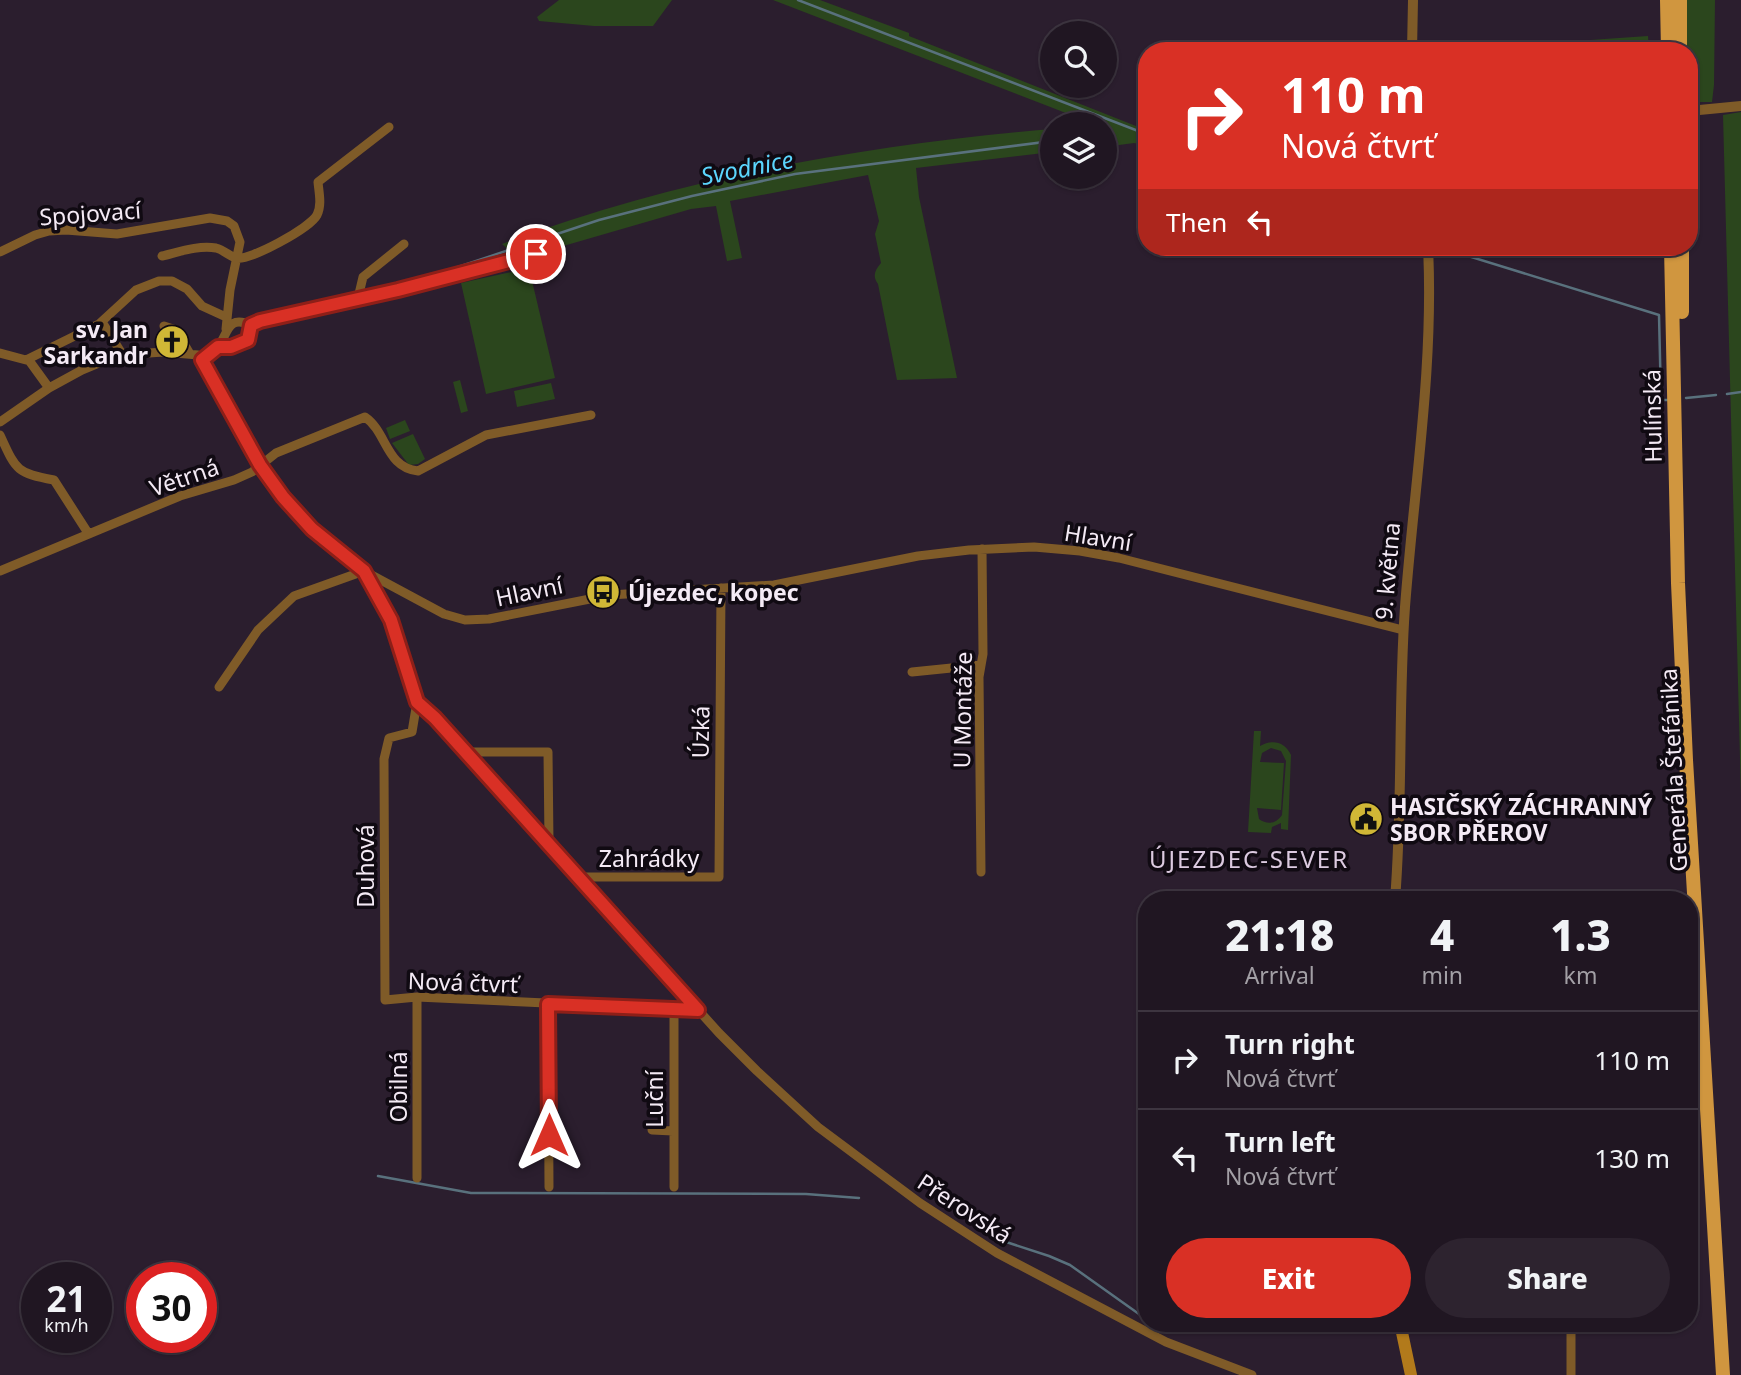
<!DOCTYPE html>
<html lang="en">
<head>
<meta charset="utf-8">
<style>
	:root { --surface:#201622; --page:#2d232f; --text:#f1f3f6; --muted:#a29fa5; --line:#3d3540; --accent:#d93025 }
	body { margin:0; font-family:"Noto Sans",sans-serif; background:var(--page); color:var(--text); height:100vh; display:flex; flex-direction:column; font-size:26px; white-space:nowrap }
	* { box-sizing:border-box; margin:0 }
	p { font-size:23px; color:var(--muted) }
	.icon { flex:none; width:38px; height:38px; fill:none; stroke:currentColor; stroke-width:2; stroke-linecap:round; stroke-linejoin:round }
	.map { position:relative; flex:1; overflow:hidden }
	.panel { position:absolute; left:1138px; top:891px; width:560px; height:441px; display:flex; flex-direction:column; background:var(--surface); border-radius:28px; box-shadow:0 2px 5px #0004,0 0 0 2px var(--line) }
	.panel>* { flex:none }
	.top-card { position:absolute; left:1138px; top:42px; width:560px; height:214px; border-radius:28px; box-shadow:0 2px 5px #0004,0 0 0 2px var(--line); background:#d93025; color:#fff; overflow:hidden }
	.controls { position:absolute; left:1040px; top:21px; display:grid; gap:14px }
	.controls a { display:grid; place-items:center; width:77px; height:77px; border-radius:50%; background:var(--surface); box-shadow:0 2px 5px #0004,0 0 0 2px var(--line); font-size:35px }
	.speed { position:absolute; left:21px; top:1262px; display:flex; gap:14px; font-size:35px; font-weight:700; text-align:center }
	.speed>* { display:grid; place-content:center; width:91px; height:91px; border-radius:50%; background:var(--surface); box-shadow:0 2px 5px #0004,0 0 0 2px var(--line); line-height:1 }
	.speed small { font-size:18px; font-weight:400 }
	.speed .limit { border:10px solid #d22; background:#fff; color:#111 }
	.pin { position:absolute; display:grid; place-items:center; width:60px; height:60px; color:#fff; margin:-30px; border:4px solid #fff; border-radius:50%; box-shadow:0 2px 7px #0007 }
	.me { position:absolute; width:77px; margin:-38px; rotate:0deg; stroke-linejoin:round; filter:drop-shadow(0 0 5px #0008) }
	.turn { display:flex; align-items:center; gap:24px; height:147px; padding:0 28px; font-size:32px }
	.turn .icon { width:91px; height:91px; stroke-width:2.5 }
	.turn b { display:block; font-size:49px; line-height:60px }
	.then { display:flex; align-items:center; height:66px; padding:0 28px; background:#0003; gap:14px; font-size:26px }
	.eta { display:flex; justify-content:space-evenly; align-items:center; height:119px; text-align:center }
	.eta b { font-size:42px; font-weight:800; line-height:49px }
	.cta { display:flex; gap:14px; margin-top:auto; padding:14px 28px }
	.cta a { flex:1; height:80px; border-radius:42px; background:var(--accent); color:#fff; font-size:28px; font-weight:800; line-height:80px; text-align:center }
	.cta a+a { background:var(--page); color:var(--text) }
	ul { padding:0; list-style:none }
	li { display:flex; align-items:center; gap:21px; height:98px; padding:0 28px; border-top:2px solid var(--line) }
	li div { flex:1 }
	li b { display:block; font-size:26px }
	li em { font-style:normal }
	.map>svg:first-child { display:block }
	.green { fill:#2b461d; fill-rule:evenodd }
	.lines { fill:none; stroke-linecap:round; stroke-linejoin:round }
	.stream { stroke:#59717d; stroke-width:2.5 }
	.minor { stroke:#7f5b28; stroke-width:9 }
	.tertiary { stroke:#7f5b28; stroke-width:10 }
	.secondary { stroke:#b27a1b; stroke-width:12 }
	.primary { stroke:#d0963f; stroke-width:14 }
	.route-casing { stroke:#8d1f18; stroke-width:18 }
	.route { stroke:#d93025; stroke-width:12 }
	.labels { text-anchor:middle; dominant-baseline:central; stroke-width:7; stroke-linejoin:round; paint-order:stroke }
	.street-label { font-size:23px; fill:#f4eaf5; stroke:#100a12 }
	.poi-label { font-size:23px; font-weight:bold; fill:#f4eaf5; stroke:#100a12; text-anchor:start }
	.water-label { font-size:24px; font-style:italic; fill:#5bd5fd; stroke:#100a12 }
	.neighbourhood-label { font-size:24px; letter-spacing:2px; fill:#dccae0; stroke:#100a12 }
</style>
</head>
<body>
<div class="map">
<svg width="1741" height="1375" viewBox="0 0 1741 1375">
	<rect width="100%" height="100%" fill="#2b1e2e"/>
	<path class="green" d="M559 0H672L653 26H594L539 21 537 17Z
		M773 0H820L909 33V36L1146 130V146L1134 143 1104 147V124H1084V120Z
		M1685 0H1715L1714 85 1712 102H1700L1689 94Z
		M1648 36 1649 51H1591L1590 40Z
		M1741 112V796L1723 115Z
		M1052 129V152L916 168 919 197 957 378 897 380 878 284C872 276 875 270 881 263L875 234 879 221 868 175 730 201 742 258 727 261 716 206 691 209 546 251 545 246 531 245 514 255 502 244C678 178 865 145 1052 129Z
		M529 268 555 378 486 394 461 283Z
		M460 380 468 411 461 413 453 382Z
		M551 383 555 399 517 407 514 391Z
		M405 420 410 431 390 439 386 428Z
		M413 434 425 459 418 464 409 465 392 443Z
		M1254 731H1261L1260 746C1273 739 1285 742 1291 755L1288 830 1281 829V823L1272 827 1271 833 1248 832ZM1271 748 1281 751 1286 761 1282 815C1276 824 1267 825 1259 819L1257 808 1281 810 1284 763 1260 762 1262 753Z"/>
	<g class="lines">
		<path class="stream" d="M798 0 1146 134
			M1104 135 1109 134
			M1439 247 1659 315 1661 400H1668
			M458 267 599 220 692 196 795 174 1052 141
			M1727 394 1741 392
			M1686 398 1716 395
			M378 1176 471 1193 806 1194 859 1198
			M997 1239 1049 1256 1070 1265 1146 1319
			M1152 1323 1174 1328"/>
		<path class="minor" d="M0 252 35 235 49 231 66 230 117 234 210 218 227 221 234 226 240 242 230 290 226 329
			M162 256C179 252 198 245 216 248 224 250 229 256 236 258 250 261 310 228 317 215 322 205 319 193 318 182L389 127
			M358 298 363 277 404 244
			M102 322 122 354
			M164 326 176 330 190 354
			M218 347H231L248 340 251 325
			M0 353 26 360 99 324 136 290 159 281H172L187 289 202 306 226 317
			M28 359 49 388
			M202 360C206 356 212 353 216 349 229 336 225 314 251 325L398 290 536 253
			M0 422 49 388 82 370 118 355 164 352 198 355 205 363 260 465 283 497 312 529 364 571 444 614 465 620 489 619 610 595 774 585 918 556 969 550 1034 547 1080 551 1119 558 1403 630
			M0 435C16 470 16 473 54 480L88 533
			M0 571 180 496 234 480 252 472 276 453 365 417C387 432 386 468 418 471L486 435 591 415
			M912 672 981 665
			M219 687 258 630 294 596 364 571 391 620 408 670 417 702 412 732 389 738 384 759 385 1000 417 997 698 1010
			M417 702 435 718 719 1033 757 1071 818 1127 920 1203 997 1253 1166 1342 1252 1375
			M466 752H548L549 842
			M981 872 979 677 983 654 982 549
			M579 877H719L721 588
			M548 1004 549 1187
			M652 1130 673 1131
			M417 1178V997
			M674 1187V1011
			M1571 1375V1323"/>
		<path class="tertiary" d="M1412 51 1413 0
			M1689 111 1741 106
			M1395 900C1403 802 1398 705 1405 607 1414 487 1434 367 1428 247"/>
		<path class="secondary" d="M1689 1091 1699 1029
			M1400 1323 1411 1375"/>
		<path class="primary" d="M1667 0 1668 51
			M1680 0V51
			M1671 247 1678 583 1686 760 1723 1375
			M1682 247V312"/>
	</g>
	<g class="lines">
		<g class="route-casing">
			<path id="route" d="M536 254 398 290 260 321 251 325 248 340 231 347H218L202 360 260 465 283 497 312 529 364 571 391 620 417 702 435 718 698 1010 548 1004 549 1135"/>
		</g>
		<use href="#route" class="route"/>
	</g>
	<defs>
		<g id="church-disc" transform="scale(1.75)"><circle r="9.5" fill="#d0b736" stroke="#100a12"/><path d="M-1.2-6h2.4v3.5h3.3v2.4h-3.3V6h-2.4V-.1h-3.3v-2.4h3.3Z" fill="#111"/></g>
		<g id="bus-disc" transform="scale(1.75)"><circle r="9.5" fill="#d0b736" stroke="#100a12"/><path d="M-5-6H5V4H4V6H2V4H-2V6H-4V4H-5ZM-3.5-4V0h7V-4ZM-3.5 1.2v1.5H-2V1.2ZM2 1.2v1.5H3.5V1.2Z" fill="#111"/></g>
		<g id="civic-disc" transform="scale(1.75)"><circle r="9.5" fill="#d0b736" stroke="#100a12"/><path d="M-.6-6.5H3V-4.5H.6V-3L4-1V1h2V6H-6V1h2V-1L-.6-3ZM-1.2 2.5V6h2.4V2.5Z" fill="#111"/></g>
	</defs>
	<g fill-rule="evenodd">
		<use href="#church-disc" x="172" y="342"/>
		<use href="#bus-disc" x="603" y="592"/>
		<use href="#civic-disc" x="1366" y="819"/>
	</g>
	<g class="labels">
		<g class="street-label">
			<text transform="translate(90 213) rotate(-4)">Spojovací</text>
			<text transform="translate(1652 416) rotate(-91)">Hulínská</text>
			<text transform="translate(184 477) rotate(-19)">Větrná</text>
			<text transform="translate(1098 537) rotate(9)">Hlavní</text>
			<text transform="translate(1387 571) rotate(-85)">9. května</text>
			<text transform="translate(529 591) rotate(-12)">Hlavní</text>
			<text transform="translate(962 710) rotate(-89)">U Montáže</text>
			<text transform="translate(700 732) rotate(-89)">Úzká</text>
			<text transform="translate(1673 770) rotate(-93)">Generála Štefánika</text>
			<text x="649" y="858">Zahrádky</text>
			<text transform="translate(365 866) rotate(-90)">Duhová</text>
			<text transform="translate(463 982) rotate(2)">Nová čtvrť</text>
			<text transform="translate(398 1087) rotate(-90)">Obilná</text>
			<text transform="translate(654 1099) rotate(-90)">Luční</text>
			<text transform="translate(965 1208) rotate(33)">Přerovská</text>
		</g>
		<g class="poi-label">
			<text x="148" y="329" text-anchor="end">sv. Jan<tspan x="148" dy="26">Sarkandr</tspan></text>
			<text x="628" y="592">Újezdec, kopec</text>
			<text x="1390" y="806">HASIČSKÝ ZÁCHRANNÝ<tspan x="1390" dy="26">SBOR PŘEROV</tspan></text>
		</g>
		<g class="water-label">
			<text transform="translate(747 167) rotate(-11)">Svodnice</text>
		</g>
		<g class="neighbourhood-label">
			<text x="1249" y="858">ÚJEZDEC-SEVER</text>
		</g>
	</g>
</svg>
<div class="controls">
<a><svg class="icon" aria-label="search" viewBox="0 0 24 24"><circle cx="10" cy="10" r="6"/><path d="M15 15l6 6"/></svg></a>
<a><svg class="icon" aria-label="layers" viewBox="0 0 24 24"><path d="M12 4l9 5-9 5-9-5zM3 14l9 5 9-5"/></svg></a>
</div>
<div class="speed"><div>21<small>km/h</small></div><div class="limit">30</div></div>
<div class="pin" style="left:536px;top:254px;background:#d93025"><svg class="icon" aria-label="arrive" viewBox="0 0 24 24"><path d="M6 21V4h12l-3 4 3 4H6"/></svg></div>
<svg class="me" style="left:549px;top:1135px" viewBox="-20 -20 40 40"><path d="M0-17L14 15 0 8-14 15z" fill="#d93025" stroke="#fff" stroke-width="4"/></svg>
<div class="top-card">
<div class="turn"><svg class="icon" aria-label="right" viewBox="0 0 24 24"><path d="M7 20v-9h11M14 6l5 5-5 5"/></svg><div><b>110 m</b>Nová čtvrť</div></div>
<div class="then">Then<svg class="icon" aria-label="left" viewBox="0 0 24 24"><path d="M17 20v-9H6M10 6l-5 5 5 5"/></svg></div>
</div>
<section class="panel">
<div class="eta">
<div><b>21:18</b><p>Arrival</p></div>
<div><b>4</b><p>min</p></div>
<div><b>1.3</b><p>km</p></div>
</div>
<ul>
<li><svg class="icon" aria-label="right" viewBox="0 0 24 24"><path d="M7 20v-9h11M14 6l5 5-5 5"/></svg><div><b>Turn right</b><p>Nová čtvrť</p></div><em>110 m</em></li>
<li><svg class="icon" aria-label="left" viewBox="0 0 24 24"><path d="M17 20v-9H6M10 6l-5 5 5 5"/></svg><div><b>Turn left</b><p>Nová čtvrť</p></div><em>130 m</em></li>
</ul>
<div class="cta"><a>Exit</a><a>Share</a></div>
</section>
</div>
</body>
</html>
